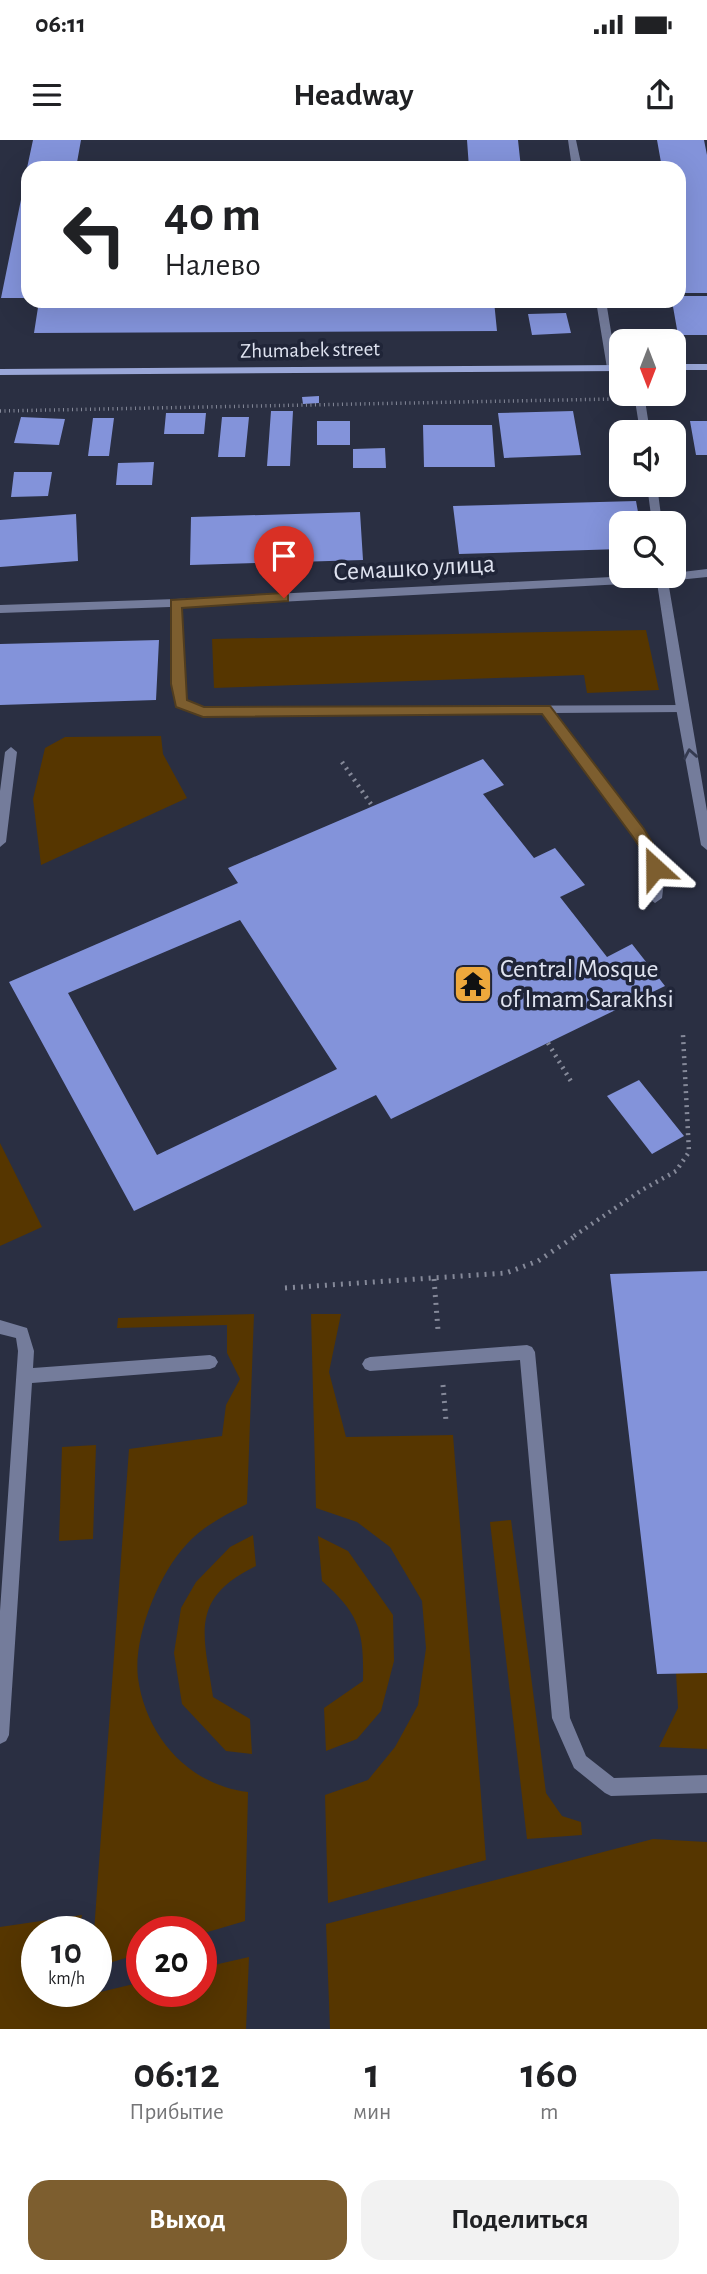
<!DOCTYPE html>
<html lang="ru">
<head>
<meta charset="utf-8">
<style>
	:root { --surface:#fff; --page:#f2f2f2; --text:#202124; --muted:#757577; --accent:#7d5e2f }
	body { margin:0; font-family:"Alegreya Sans",sans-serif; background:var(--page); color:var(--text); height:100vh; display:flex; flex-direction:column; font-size:26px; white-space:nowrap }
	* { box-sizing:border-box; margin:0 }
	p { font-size:23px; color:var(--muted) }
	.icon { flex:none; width:38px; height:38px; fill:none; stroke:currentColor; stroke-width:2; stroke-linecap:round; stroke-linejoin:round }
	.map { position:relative; height:1889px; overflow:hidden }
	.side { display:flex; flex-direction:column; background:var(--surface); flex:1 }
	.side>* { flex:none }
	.banner { position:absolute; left:21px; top:21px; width:665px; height:147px; border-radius:21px; box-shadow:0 7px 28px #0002; background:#fff; color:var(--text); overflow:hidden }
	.needle { width:46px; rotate:180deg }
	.controls { position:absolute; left:609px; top:189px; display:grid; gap:14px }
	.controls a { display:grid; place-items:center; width:77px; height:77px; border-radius:14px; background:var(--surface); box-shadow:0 7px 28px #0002; font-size:35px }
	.speed { position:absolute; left:21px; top:1776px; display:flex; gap:14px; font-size:35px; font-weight:700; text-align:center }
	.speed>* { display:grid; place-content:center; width:91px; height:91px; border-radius:50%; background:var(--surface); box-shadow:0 7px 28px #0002; line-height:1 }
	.speed small { font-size:18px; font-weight:400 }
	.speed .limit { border:10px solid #d22; background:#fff; color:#111 }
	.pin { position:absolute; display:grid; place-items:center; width:60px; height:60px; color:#fff; margin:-72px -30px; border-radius:50% 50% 50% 0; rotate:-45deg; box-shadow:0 0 7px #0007 }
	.pin .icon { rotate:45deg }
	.me { position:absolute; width:77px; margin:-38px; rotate:336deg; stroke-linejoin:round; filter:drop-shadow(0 0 5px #0008) }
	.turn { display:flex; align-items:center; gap:24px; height:147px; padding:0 28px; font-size:32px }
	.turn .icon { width:91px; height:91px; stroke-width:2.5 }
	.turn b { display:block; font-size:49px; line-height:60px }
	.eta { display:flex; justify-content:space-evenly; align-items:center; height:119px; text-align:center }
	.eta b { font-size:42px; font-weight:600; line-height:49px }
	.cta { display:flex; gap:14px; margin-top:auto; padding:14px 28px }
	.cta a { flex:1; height:80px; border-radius:21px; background:var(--accent); color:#fff; font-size:28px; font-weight:600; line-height:80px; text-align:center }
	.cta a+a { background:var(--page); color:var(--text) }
	.status { display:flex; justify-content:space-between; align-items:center; height:49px; padding:0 35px; background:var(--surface); direction:ltr }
	.status svg { height:19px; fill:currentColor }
	header { display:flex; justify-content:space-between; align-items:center; height:91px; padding:0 28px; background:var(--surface); font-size:32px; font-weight:600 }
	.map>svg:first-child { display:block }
	.green { fill:#563600 }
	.building { fill:#8393da; fill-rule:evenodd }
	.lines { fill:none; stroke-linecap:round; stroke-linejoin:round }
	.path-far2 { stroke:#858999; stroke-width:3.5; stroke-dasharray:1 3.5; stroke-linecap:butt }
	.path-far1 { stroke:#858999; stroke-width:4.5; stroke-dasharray:2 5; stroke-linecap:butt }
	.path { stroke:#858999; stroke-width:5; stroke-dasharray:2 6; stroke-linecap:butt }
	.lane { fill:#747c9b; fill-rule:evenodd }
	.street { fill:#747c9b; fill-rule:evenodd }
	.secondary { fill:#9aa7d8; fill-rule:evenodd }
	.oneway { stroke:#353b51 }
	.route { fill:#7d5e2f; stroke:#513d1f; stroke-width:2 }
	.labels { text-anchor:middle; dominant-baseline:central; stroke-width:7; stroke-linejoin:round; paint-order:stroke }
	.far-street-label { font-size:21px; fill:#dfe3f0; stroke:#202538 }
	.street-label { font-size:26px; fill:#dfe3f0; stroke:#202538 }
	.poi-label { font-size:26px; fill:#dfe3f0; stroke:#202538; text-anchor:start }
</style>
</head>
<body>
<div class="status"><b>06:11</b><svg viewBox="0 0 49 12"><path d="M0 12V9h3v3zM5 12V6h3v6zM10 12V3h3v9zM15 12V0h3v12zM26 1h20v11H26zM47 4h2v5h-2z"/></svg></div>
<header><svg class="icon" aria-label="menu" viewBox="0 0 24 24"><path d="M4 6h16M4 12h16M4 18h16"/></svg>Headway<svg class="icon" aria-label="share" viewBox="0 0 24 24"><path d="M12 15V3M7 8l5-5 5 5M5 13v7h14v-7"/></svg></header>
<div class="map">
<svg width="707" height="1889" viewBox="0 0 707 1889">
	<rect width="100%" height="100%" fill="#2a2f42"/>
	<path class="green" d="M646 490 659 550 587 553 584 535 214 548 212 499Z
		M161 596 163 614 187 658 41 725 33 659 45 608 65 597Z
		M0 1003 42 1087 0 1106Z
		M254 1174 247 1364C225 1375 203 1386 186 1405 158 1435 133 1498 138 1538 146 1597 189 1645 248 1652L245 1781 201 1794V1792H142V1813L96 1827 94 1792 129 1309 222 1296 226 1265 240 1239 227 1213V1185L117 1188 118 1178Z
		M311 1174H341L329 1232 346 1297 453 1295 486 1720 328 1763 325 1655 368 1640 395 1607 418 1565 426 1508 422 1461 390 1407 357 1382 316 1368Z
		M96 1305 93 1399 59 1401 62 1307Z
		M511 1380 546 1653 562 1676 581 1682 582 1695 527 1699 490 1382Z
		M253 1395 256 1426C188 1459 204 1495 213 1557L250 1579 252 1614 226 1611 182 1564 174 1513 181 1468 196 1442 230 1407Z
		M318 1396 348 1411 393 1475 394 1521 381 1571 357 1599 326 1611 324 1568 363 1541C364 1492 360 1474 322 1441Z
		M676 1533H707V1609L659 1607 678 1568Z
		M653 1699 707 1702V1889H330L326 1784Z
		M82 1775 78 1792H37V1852H64L63 1861 142 1842V1852H201V1828L249 1817 246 1889H0V1787Z"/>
	<path class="building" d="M33 0H81L76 28H27Z
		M467 0H518L521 28H469Z
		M657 0H704L707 15V153H685L679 119V28H662Z
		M27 30 28 158H1Z
		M679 156H707V195H678L672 161H679Z
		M39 161H494L497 191 34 193Z
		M566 173 571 193 532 195 528 174Z
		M319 256V263L303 264 302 257Z
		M271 271H293L290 326H267Z
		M573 271 581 315 504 318 498 273Z
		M166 273H206L204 294H164Z
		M21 277 65 279 59 305 14 303Z
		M222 277H249L245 317H218Z
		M93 278H114L109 316H88Z
		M317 281H350V305H317Z
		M690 281H707V315H696Z
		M423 285H492L495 327H424Z
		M385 308 386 328H353V309Z
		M154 322 152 345H116L118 323Z
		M14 332H52L48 356 11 357Z
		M636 361 640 383H621V409L459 414 453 366Z
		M360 372 363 420 190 425 191 377Z
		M76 374 78 421 0 427V380Z
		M159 500 156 560 0 565V504Z
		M483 619 504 645 483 654 534 718 555 708 585 745 560 757 607 817 632 804 665 846 391 979 376 955 134 1071 9 842 238 743 228 728ZM240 780 337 929 157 1015 68 853Z
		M639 940 684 996 652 1014 607 956Z
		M707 1131V1533L657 1534 610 1134Z"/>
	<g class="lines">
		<path class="path-far2" d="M0 271 614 259"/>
		<path class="path-far1" d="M342 622 373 667
			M548 903 572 943
			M574 1096 642 1050 676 1031 689 1012 683 895"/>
		<path class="path" d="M434 1139 438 1190
			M285 1148 506 1133 538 1121 577 1095
			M443 1245 446 1281"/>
		<path class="lane" d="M631 436H667L669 438 663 442 182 467 187 560 204 567 686 565 688 568 686 571 682 572 556 573 658 714 664 742 662 758 655 763 648 758 652 742 646 715 543 573 203 575 177 566 175 563 170 467 0 473V465L176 459Z
			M11 607 17 612 6 702 0 707V651L5 612Z
			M0 1180 27 1188 34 1211 33 1228 210 1215 215 1217 218 1222 215 1227 210 1229 32 1243 9 1595 6 1601 0 1604V1471L18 1211 16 1198 0 1194Z
			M527 1205 532 1207 535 1212 570 1578 586 1616 614 1638 707 1635V1653L611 1656 605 1653 574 1628 552 1578 520 1220 370 1231 365 1229 362 1224 365 1219 370 1217Z"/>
		<path class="street" d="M568 0H576L582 28H572Z
			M596 161H606L617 228 612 231 607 228Z
			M634 254H644L650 292H640Z
			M647 345H657L662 383H652Z
			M707 429V437L668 441 707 671V710L701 705 676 568 656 436H674V433Z"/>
		<path class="secondary" d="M674 224H707V230H674Z
			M621 225V231L0 235V229Z"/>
	</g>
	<defs><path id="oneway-chevron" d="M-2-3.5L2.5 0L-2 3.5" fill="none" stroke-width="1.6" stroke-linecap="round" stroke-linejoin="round" transform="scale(1.75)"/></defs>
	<use class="oneway" href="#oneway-chevron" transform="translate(690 614) rotate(-100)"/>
	<path class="route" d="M284 453 288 455V461L182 468 187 560 204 567 550 566 644 689 659 714 662 728 660 732H650L645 715 633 697 542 574 203 577 176 567 171 544V460Z"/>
	<defs>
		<g id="temple-square" transform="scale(2.0125)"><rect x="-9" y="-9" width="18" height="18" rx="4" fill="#eea83c" stroke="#202538"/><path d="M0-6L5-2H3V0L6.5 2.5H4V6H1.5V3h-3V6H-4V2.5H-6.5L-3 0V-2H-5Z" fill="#111"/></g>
	</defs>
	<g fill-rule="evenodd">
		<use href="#temple-square" x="473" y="844"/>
	</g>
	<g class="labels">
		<g class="far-street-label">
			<text transform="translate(310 210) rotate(-1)">Zhumabek street</text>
		</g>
		<g class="street-label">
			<text transform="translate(414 428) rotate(-3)">Семашко улица</text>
		</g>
		<g class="poi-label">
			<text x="500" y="829">Central Mosque<tspan x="500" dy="30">of Imam Sarakhsi</tspan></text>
		</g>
	</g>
</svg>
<div class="controls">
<a><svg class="needle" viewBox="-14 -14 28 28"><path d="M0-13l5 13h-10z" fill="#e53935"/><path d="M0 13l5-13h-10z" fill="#757577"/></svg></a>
<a><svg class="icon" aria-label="sound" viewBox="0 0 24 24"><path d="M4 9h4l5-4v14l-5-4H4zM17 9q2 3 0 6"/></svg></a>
<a><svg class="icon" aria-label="search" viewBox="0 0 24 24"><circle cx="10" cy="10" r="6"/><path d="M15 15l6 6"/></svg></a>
</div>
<div class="speed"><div>10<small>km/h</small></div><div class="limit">20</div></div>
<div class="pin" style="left:284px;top:458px;background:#d93025"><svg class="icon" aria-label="arrive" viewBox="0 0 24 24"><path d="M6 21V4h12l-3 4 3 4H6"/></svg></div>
<svg class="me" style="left:655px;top:728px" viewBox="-20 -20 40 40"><path d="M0-17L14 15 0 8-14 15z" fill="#7d5e2f" stroke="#fff" stroke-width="4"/></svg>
<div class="banner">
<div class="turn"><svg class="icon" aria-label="left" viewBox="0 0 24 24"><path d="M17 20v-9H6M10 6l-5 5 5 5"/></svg><div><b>40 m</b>Налево</div></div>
</div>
</div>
<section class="side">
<div class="eta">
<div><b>06:12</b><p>Прибытие</p></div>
<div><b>1</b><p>мин</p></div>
<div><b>160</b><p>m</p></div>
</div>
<div class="cta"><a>Выход</a><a>Поделиться</a></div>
</section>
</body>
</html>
